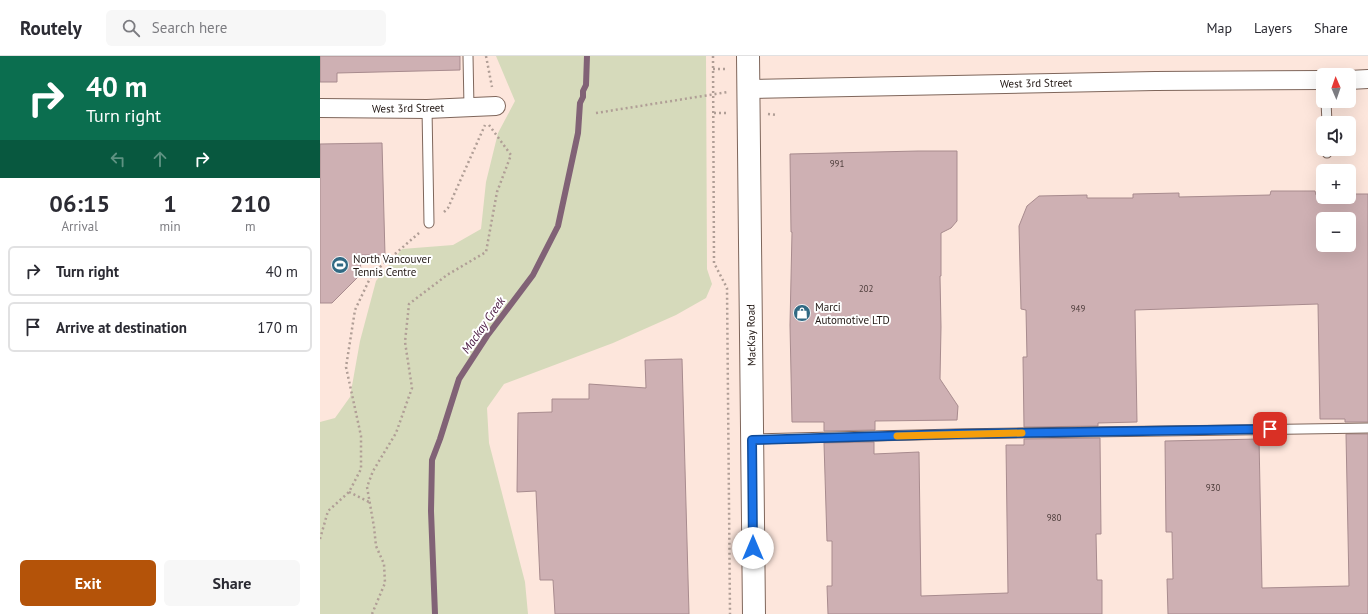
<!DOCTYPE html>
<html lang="en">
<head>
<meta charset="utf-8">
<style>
	:root { --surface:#fff; --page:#f7f7f7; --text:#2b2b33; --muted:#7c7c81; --line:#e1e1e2; --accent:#b45309 }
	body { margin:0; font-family:"PT Sans",sans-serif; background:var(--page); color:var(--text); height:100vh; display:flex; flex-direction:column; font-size:15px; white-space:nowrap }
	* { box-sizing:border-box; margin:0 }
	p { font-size:13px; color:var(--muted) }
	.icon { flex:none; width:22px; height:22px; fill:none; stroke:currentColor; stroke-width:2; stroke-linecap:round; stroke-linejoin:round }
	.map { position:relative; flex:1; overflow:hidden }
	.drawer { display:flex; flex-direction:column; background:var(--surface); width:320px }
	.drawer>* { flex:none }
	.banner { background:#0b6e4f; color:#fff; overflow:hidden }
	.needle { width:26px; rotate:358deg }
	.buttons { position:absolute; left:996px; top:12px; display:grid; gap:8px }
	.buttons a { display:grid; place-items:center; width:40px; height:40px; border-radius:6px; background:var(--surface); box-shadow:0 4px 16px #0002; font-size:20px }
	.pin { position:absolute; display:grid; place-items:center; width:34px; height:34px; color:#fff; margin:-17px; border-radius:8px; box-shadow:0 2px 6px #0006 }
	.me { position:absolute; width:44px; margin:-22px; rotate:0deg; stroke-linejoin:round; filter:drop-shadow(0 0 3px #0008) }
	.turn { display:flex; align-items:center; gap:14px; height:84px; padding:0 20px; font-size:18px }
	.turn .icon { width:52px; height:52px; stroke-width:2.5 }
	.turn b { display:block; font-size:28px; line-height:34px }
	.lanes { display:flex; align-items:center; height:38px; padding:0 20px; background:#0003; justify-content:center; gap:20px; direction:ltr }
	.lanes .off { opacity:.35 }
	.eta { display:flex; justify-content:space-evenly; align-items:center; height:68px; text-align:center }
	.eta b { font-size:24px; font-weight:600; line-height:28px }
	.primary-button { display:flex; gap:8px; margin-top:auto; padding:8px 20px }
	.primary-button a { flex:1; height:46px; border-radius:6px; background:var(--accent); color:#fff; font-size:16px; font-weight:600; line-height:46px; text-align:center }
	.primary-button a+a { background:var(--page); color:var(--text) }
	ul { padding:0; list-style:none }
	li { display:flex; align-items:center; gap:12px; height:50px; margin:0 8px 6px; padding:0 12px; border:2px solid var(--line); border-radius:6px }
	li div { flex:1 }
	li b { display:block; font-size:15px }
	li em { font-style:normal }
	header { display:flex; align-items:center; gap:24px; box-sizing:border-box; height:56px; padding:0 20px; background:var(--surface); border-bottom:1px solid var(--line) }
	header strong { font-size:19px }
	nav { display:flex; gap:22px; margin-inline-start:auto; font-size:14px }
	.search { width:280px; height:36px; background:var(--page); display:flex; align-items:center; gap:10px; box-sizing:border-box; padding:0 14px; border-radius:6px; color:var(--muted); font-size:15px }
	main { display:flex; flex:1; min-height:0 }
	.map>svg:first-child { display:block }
	.green { fill:#d6dabb }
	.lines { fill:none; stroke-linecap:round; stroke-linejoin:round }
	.stream { stroke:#816276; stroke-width:6 }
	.building { fill:#ceb0b3; stroke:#a88b8e; fill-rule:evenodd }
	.service-casing { stroke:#7f665b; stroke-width:11 }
	.minor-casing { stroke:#7f665b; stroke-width:20 }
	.tertiary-casing { stroke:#7f665b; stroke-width:24 }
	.path { stroke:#b09e96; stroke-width:2.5; stroke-dasharray:2 3; stroke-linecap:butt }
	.service { stroke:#fff; stroke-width:9 }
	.minor { stroke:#fff; stroke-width:18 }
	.tertiary { stroke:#fff; stroke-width:22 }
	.route-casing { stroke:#114b97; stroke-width:10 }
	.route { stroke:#1a73e8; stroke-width:7 }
	.slow { stroke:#f59e0b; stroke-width:7 }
	.labels { text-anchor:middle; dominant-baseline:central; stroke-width:4; stroke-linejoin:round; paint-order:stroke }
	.number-label { font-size:9px; fill:#4c3c3a }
	.street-label { font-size:11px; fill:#201612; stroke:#fff }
	.poi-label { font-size:11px; fill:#201612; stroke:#fff; text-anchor:start }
	.water-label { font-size:12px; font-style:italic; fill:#46153e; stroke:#fff }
</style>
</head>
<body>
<header>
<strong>Routely</strong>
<div class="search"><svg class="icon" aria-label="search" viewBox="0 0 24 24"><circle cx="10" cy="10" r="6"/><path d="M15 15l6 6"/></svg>Search here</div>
<nav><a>Map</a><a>Layers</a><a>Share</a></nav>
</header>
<main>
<section class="drawer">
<div class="banner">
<div class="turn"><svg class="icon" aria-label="right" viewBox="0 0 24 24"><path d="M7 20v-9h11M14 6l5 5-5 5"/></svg><div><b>40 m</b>Turn right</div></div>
<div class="lanes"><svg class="icon off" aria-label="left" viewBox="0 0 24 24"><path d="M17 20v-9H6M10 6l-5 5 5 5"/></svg><svg class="icon off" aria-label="ahead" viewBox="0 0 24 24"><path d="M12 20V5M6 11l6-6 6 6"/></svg><svg class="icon" aria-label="right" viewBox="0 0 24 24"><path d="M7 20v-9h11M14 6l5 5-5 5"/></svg></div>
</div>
<div class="eta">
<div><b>06:15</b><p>Arrival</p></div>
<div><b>1</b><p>min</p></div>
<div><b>210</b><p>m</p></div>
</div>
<ul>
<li><svg class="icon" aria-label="right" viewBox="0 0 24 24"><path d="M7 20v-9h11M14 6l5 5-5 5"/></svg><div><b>Turn right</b></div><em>40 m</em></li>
<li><svg class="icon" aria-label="arrive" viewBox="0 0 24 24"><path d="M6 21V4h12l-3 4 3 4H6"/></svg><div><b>Arrive at destination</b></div><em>170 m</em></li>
</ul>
<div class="primary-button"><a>Exit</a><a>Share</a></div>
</section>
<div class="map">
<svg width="1048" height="558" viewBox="0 0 1048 558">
	<rect width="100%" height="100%" fill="#fde6dc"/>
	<path class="green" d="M176 0H386L387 213 392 228 386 242 356 259 293 287 184 328 167 352 169 387 205 526 208 558H0V366L15 362 30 341 40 285 56 225 82 193 133 189 161 173 166 126 178 77 195 45Z"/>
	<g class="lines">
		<path class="stream" d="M115 558 111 455 112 404 120 383 139 323 167 280 213 219 238 170 258 77 260 47 263 41V35L266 29 267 0"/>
	</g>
	<path class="building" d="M0 0H140V14L17 17V26H0Z
		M62 87 65 199H40L41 218 12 247H0V88Z
		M598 95H637V165L631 172 621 177V220H620L621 271 620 323 638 350 637 364 555 365V374L504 375V366H472L470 269 472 176H471L470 98Z
		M951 135H995L996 139H1003V141H1029V138H1048V366H1025V363H1000L998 248 815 254 817 366 778 367V370L704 371 703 301H707L706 254 701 253 699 170 707 150 719 140 767 139V142H813V138L859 137V141L950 139ZM1003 163H1029V189H1003Z
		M362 303 369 558H235L233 524H220L216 435 197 436 198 357 232 356V343H269V328L326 332 325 304Z
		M1026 378H1048V558H848L847 523H853L852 476H846L845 385 939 383 942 532 1029 530Z
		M780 382 781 478H776L777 524H782V558H508L507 530H512V485H507L504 387 554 386V398L599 396 601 540 688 537 686 389H704V383Z"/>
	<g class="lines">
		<g class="service-casing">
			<path id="service" d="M148 0 149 51
				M1006 45 1007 67
				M107 53 109 167
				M1007 93V97
				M432 383 635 378 1048 372"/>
		</g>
		<g class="minor-casing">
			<path id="minor" d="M1029 24 1048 23
				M428 33 835 25 1003 24
				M0 52 107 53 176 50"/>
		</g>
		<g class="tertiary-casing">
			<path id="tertiary" d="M428 0 434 558"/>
		</g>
		<path class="path" d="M166 0 172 31
			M393 0 394 207 407 232 410 558
			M393 13H407
			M276 57 408 36
			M394 57H407
			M448 58 457 59
			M124 156 128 152 165 69
			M29 436 49 446
			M0 483 8 455 29 436 41 413V380L26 311 35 254 52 218 99 177
			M52 558 65 527 64 508 56 490 54 471 47 431 53 415 76 377 92 332 85 286 89 248 127 219 166 196 177 136 191 99 169 69"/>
		<use href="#service" class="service"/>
		<use href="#minor" class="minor"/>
		<use href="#tertiary" class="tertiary"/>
	</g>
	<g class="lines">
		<g class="route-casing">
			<path id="route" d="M433 492 432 384 635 378 950 373"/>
		</g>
		<use href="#route" class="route"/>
		<path class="slow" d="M577 380 702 377"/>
	</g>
	<defs>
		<g id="stadium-disc" transform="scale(0.9)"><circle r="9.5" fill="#316983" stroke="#fff"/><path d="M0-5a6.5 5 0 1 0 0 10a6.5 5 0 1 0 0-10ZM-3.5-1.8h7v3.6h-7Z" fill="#fff"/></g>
		<g id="shop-disc" transform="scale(0.9)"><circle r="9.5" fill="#316983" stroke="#fff"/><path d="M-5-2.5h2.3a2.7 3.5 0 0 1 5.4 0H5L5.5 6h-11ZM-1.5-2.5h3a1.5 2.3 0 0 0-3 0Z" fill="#fff"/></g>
	</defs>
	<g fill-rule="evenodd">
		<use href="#stadium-disc" x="20" y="209"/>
		<use href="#shop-disc" x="482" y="257"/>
	</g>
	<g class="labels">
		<g class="number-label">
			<text x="517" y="107">991</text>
			<text x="546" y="232">202</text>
			<text x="758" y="252">949</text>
			<text x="893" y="431">930</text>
			<text x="734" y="461">980</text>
		</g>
		<g class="street-label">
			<text transform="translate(716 27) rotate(-1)">West 3rd Street</text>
			<text transform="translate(88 52) rotate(-1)">West 3rd Street</text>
			<text transform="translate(431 279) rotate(-91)">MacKay Road</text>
		</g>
		<g class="poi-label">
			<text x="33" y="203">North Vancouver<tspan x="33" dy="13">Tennis Centre</tspan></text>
			<text x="495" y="251">Marci<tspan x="495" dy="13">Automotive LTD</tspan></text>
		</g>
		<g class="water-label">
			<text transform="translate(163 269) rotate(-55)">Mackay Creek</text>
		</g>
	</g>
</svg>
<div class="buttons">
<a><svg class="needle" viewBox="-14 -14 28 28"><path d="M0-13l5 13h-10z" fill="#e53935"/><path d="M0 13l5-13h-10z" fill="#7c7c81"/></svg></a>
<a><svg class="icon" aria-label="sound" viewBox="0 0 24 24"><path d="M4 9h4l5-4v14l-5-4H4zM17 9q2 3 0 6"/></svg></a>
<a>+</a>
<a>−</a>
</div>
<div class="pin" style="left:950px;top:373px;background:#d93025"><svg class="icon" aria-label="arrive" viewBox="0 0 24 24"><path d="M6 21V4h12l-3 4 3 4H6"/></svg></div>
<svg class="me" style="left:433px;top:492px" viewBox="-20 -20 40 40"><circle r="19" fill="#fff"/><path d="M0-13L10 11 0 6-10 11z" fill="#1a73e8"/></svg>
</div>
</main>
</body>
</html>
